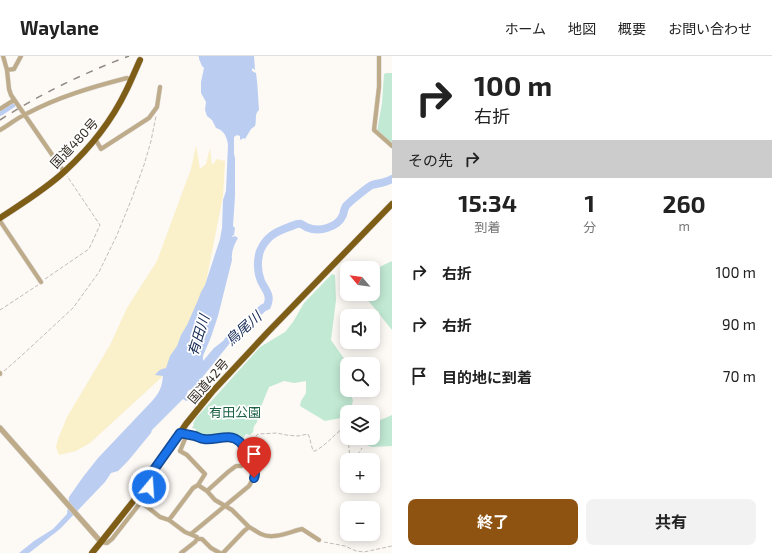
<!DOCTYPE html>
<html lang="ja">
<head>
<meta charset="utf-8">
<style>
	:root { --surface:#fff; --page:#f2f2f2; --text:#222; --muted:#767676; --line:#e0e0e0; --accent:#8e5211 }
	body { margin:0; font-family:"Exo 2","Noto Sans JP",sans-serif; background:var(--page); color:var(--text); height:100vh; display:flex; flex-direction:column; font-size:15px; white-space:nowrap }
	* { box-sizing:border-box; margin:0 }
	p { font-size:13px; color:var(--muted) }
	.icon { flex:none; width:22px; height:22px; fill:none; stroke:currentColor; stroke-width:2; stroke-linecap:round; stroke-linejoin:round }
	.map { position:relative; flex:1; overflow:hidden }
	.drawer { display:flex; flex-direction:column; background:var(--surface); width:380px }
	.drawer>* { flex:none }
	.hud { background:#fff; color:var(--text); overflow:hidden }
	.needle { width:26px; rotate:299deg }
	.tools { position:absolute; left:340px; top:205px; display:grid; gap:8px }
	.tools a { display:grid; place-items:center; width:40px; height:40px; border-radius:8px; background:var(--surface); box-shadow:0 2px 10px #0003; font-size:20px }
	.pin { position:absolute; display:grid; place-items:center; width:34px; height:34px; color:#fff; margin:-41px -17px; border-radius:50% 50% 50% 0; rotate:-45deg; box-shadow:0 0 4px #0007 }
	.pin .icon { rotate:45deg }
	.me { position:absolute; width:44px; margin:-22px; rotate:18deg; stroke-linejoin:round; filter:drop-shadow(0 0 3px #0008) }
	.turn { display:flex; align-items:center; gap:14px; height:84px; padding:0 16px; font-size:18px }
	.turn .icon { width:52px; height:52px; stroke-width:2.5 }
	.turn b { display:block; font-size:28px; line-height:34px }
	.then { display:flex; align-items:center; height:38px; padding:0 16px; background:#0003; gap:8px; font-size:15px }
	.eta { display:flex; justify-content:space-evenly; align-items:center; height:68px; text-align:center }
	.eta b { font-size:24px; font-weight:700; line-height:28px }
	.action { display:flex; gap:8px; margin-top:auto; padding:8px 16px }
	.action a { flex:1; height:46px; border-radius:8px; background:var(--accent); color:#fff; font-size:16px; font-weight:700; line-height:46px; text-align:center }
	.action a+a { background:var(--page); color:var(--text) }
	ul { padding:0; list-style:none }
	li { display:flex; align-items:center; gap:12px; height:52px; padding:0 16px }
	li div { flex:1 }
	li b { display:block; font-size:15px }
	li em { font-style:normal }
	header { display:flex; align-items:center; gap:24px; box-sizing:border-box; height:56px; padding:0 20px; background:var(--surface); border-bottom:1px solid var(--line) }
	header strong { font-size:19px }
	nav { display:flex; gap:22px; margin-inline-start:auto; font-size:14px }
	main { display:flex; flex:1; min-height:0 }
	.map>svg:first-child { display:block }
	.green { fill:#c1e9d3 }
	.sand { fill:#faf0ca }
	.water { fill:#bbcef2 }
	.lines { fill:none; stroke-linecap:round; stroke-linejoin:round }
	.river { stroke:#bbcef2; stroke-width:8 }
	.minor-casing { stroke:#d9d5d0; stroke-width:5 }
	.tertiary-casing { stroke:#d9d5d0; stroke-width:6 }
	.trunk-casing { stroke:#d9d5d0; stroke-width:7 }
	.path { stroke:#c2bcb7; stroke-width:1; stroke-dasharray:4 2; stroke-linecap:butt }
	.minor { stroke:#beab89; stroke-width:4 }
	.tertiary { stroke:#beab89; stroke-width:5 }
	.trunk { stroke:#7e5d16; stroke-width:6 }
	.rail { stroke:#908a84; stroke-width:1.5; stroke-dasharray:7 7; stroke-linecap:butt }
	.route-casing { stroke:#114b97; stroke-width:10 }
	.route { stroke:#1a73e8; stroke-width:7 }
	.labels { text-anchor:middle; dominant-baseline:central; stroke-width:3.5; stroke-linejoin:round; paint-order:stroke }
	.street-label { font-size:13px; fill:#372f27; stroke:#fff }
	.park-label { font-size:13px; fill:#1d6144; stroke:#fff }
	.water-label { font-size:14px; font-style:italic; fill:#132753; stroke:#fff }
</style>
</head>
<body>
<header>
<strong>Waylane</strong>
<nav><a>ホーム</a><a>地図</a><a>概要</a><a>お問い合わせ</a></nav>
</header>
<main>
<div class="map">
<svg width="392" height="497" viewBox="0 0 392 497">
	<rect width="100%" height="100%" fill="#fdf9f5"/>
	<path class="green" d="M387 17H392V88L377 75 382 47 384 18Z
		M392 205V274L363 238H373V214Z
		M332 218 335 219 336 244 331 284 348 308H347V334L350 338 353 344 351 354 350 356H347V359L341 362 325 365 300 350 301 345 306 337V325L294 327 284 325 269 331 258 358C258 363 258 366 254 370L253 376 250 379 246 378 242 384C240 382 237 380 234 379 221 375 208 385 196 379V373L192 372 194 369 193 368 196 362 260 291 285 276 293 266 304 247Z
		M392 359V390L372 391 361 387 360 382H373V367Z"/>
	<path class="sand" d="M196 89 200 113 206 108 210 92 212 109 217 103 225 105 223 140 200 257 169 324 163 320 90 387 76 395 59 399 56 391 58 383 67 361 110 289 127 252 157 205 191 113Z"/>
	<path class="water" d="M198 0H254L255 14 252 12V15L256 17C258 30 258 42 259 54 254 58 257 65 255 70L251 73 245 83 243 82 241 84 240 83V80L237 79 234 81V98L235 102V140L233 170 235 172 234 179 232 180 233 181 235 180 238 182C234 189 231 196 232 204L218 260 211 281 203 300V305L214 292 223 285 226 281 237 274 239 269 247 266 252 261 255 255 262 252 261 256 234 282 193 333C188 334 187 335 187 340L190 341 189 344 186 345 183 343 152 374 151 377 128 405 118 415 111 417 105 426 60 473 29 497H19L34 485 53 473 67 458 69 441 83 421 98 402 153 344C160 336 162 330 163 320L155 319C159 314 161 313 166 312L170 300 177 290 181 279 187 269 198 244 201 236 205 229 220 183 222 172 223 144 226 135 228 89C227 81 224 74 216 72L212 64 207 60 205 54 206 46 201 37V26L204 12 202 10 199 3V1Z"/>
	<g class="lines">
		<path class="river" d="M0 56 12 48
			M254 260 263 252 267 250C272 239 265 234 261 225 257 215 257 205 260 195 266 181 275 176 289 171 293 170 297 167 301 168 303 169 305 170 306 171 313 174 321 174 327 172 334 170 340 166 343 159 344 155 344 153 346 150 348 147 369 130 372 129 379 127 385 127 392 123"/>
		<g class="minor-casing">
			<path id="minor" d="M3 0 7 14 9 33 11 39 64 116
				M379 0V31L374 74 392 90
				M7 14 14 13 21 0
				M0 53 14 44
				M0 74C9 69 17 62 26 58 58 41 92 31 127 22L131 24
				M94 85 97 86 101 93 149 62 157 51 160 31
				M0 165 41 226
				M0 318V317
				M185 378C191 379 201 384 206 383 213 383 219 381 225 381 242 380 244 394 249 406L241 410H236L228 416 207 435
				M198 429 207 435 215 444 232 454 249 471
				M141 446 160 461 169 464 193 432 198 429 205 418 187 399 180 395 187 378
				M169 464 185 476 197 481V483H202L211 492 220 497
				M191 478 249 430 255 419 253 412 249 406
				M101 486 107 487 112 483 141 446 149 431 148 423
				M181 497 195 486 197 483
				M223 497 244 475 249 471C253 473 257 476 261 478 273 484 289 476 302 473L319 484"/>
		</g>
		<g class="tertiary-casing">
			<path id="tertiary" d="M0 372 101 486"/>
		</g>
		<g class="trunk-casing">
			<path id="trunk" d="M0 162C21 148 46 133 65 115 89 93 111 66 126 35 131 25 135 15 140 4
				M92 497 101 486 135 443 186 368 212 336 267 277 392 148"/>
		</g>
		<path class="path" d="M45 223 89 193 100 169 67 120
			M0 254 38 229
			M4 315 19 302 73 252 99 216 117 179 132 142 144 109 151 85 156 60
			M348 382 350 402 355 403 362 392
			M249 396 256 388V380L258 378 277 377 286 379 298 380 308 378 309 380 313 395H315C328 388 334 378 345 371H347
			M324 486 345 490 356 495 364 496 392 490"/>
		<use href="#minor" class="minor"/>
		<use href="#tertiary" class="tertiary"/>
		<use href="#trunk" class="trunk"/>
		<path class="rail" d="M0 64C40 38 84 17 129 0"/>
	</g>
	<g class="lines">
		<g class="route-casing">
			<path id="route" d="M149 431 148 422 180 377C185 378 190 379 195 380 198 381 201 383 204 383 216 385 229 376 240 386 245 391 246 399 249 406 252 411 257 416 254 422"/>
		</g>
		<use href="#route" class="route"/>
	</g>
	<g class="labels">
		<g class="street-label">
			<text transform="translate(74 87) rotate(-47)">国道480号</text>
			<text transform="translate(208 325) rotate(-49)">国道42号</text>
		</g>
		<g class="park-label">
			<text x="235" y="356">有田公園</text>
		</g>
		<g class="water-label">
			<text transform="translate(243 272) rotate(-42)">鳥尾川</text>
			<text transform="translate(198 279) rotate(-73)">有田川</text>
		</g>
	</g>
</svg>
<div class="tools">
<a><svg class="needle" viewBox="-14 -14 28 28"><path d="M0-13l5 13h-10z" fill="#e53935"/><path d="M0 13l5-13h-10z" fill="#767676"/></svg></a>
<a><svg class="icon" aria-label="sound" viewBox="0 0 24 24"><path d="M4 9h4l5-4v14l-5-4H4zM17 9q2 3 0 6"/></svg></a>
<a><svg class="icon" aria-label="search" viewBox="0 0 24 24"><circle cx="10" cy="10" r="6"/><path d="M15 15l6 6"/></svg></a>
<a><svg class="icon" aria-label="layers" viewBox="0 0 24 24"><path d="M12 4l9 5-9 5-9-5zM3 14l9 5 9-5"/></svg></a>
<a>+</a>
<a>−</a>
</div>
<div class="pin" style="left:254px;top:422px;background:#d93025"><svg class="icon" aria-label="arrive" viewBox="0 0 24 24"><path d="M6 21V4h12l-3 4 3 4H6"/></svg></div>
<svg class="me" style="left:149px;top:431px" viewBox="-20 -20 40 40"><circle r="17" fill="#1a73e8" stroke="#fff" stroke-width="3"/><path d="M0-11L8 9 0 5-8 9z" fill="#fff"/></svg>
</div>
<section class="drawer">
<div class="hud">
<div class="turn"><svg class="icon" aria-label="right" viewBox="0 0 24 24"><path d="M7 20v-9h11M14 6l5 5-5 5"/></svg><div><b>100 m</b>右折</div></div>
<div class="then">その先<svg class="icon" aria-label="right" viewBox="0 0 24 24"><path d="M7 20v-9h11M14 6l5 5-5 5"/></svg></div>
</div>
<div class="eta">
<div><b>15:34</b><p>到着</p></div>
<div><b>1</b><p>分</p></div>
<div><b>260</b><p>m</p></div>
</div>
<ul>
<li><svg class="icon" aria-label="right" viewBox="0 0 24 24"><path d="M7 20v-9h11M14 6l5 5-5 5"/></svg><div><b>右折</b></div><em>100 m</em></li>
<li><svg class="icon" aria-label="right" viewBox="0 0 24 24"><path d="M7 20v-9h11M14 6l5 5-5 5"/></svg><div><b>右折</b></div><em>90 m</em></li>
<li><svg class="icon" aria-label="arrive" viewBox="0 0 24 24"><path d="M6 21V4h12l-3 4 3 4H6"/></svg><div><b>目的地に到着</b></div><em>70 m</em></li>
</ul>
<div class="action"><a>終了</a><a>共有</a></div>
</section>
</main>
</body>
</html>
